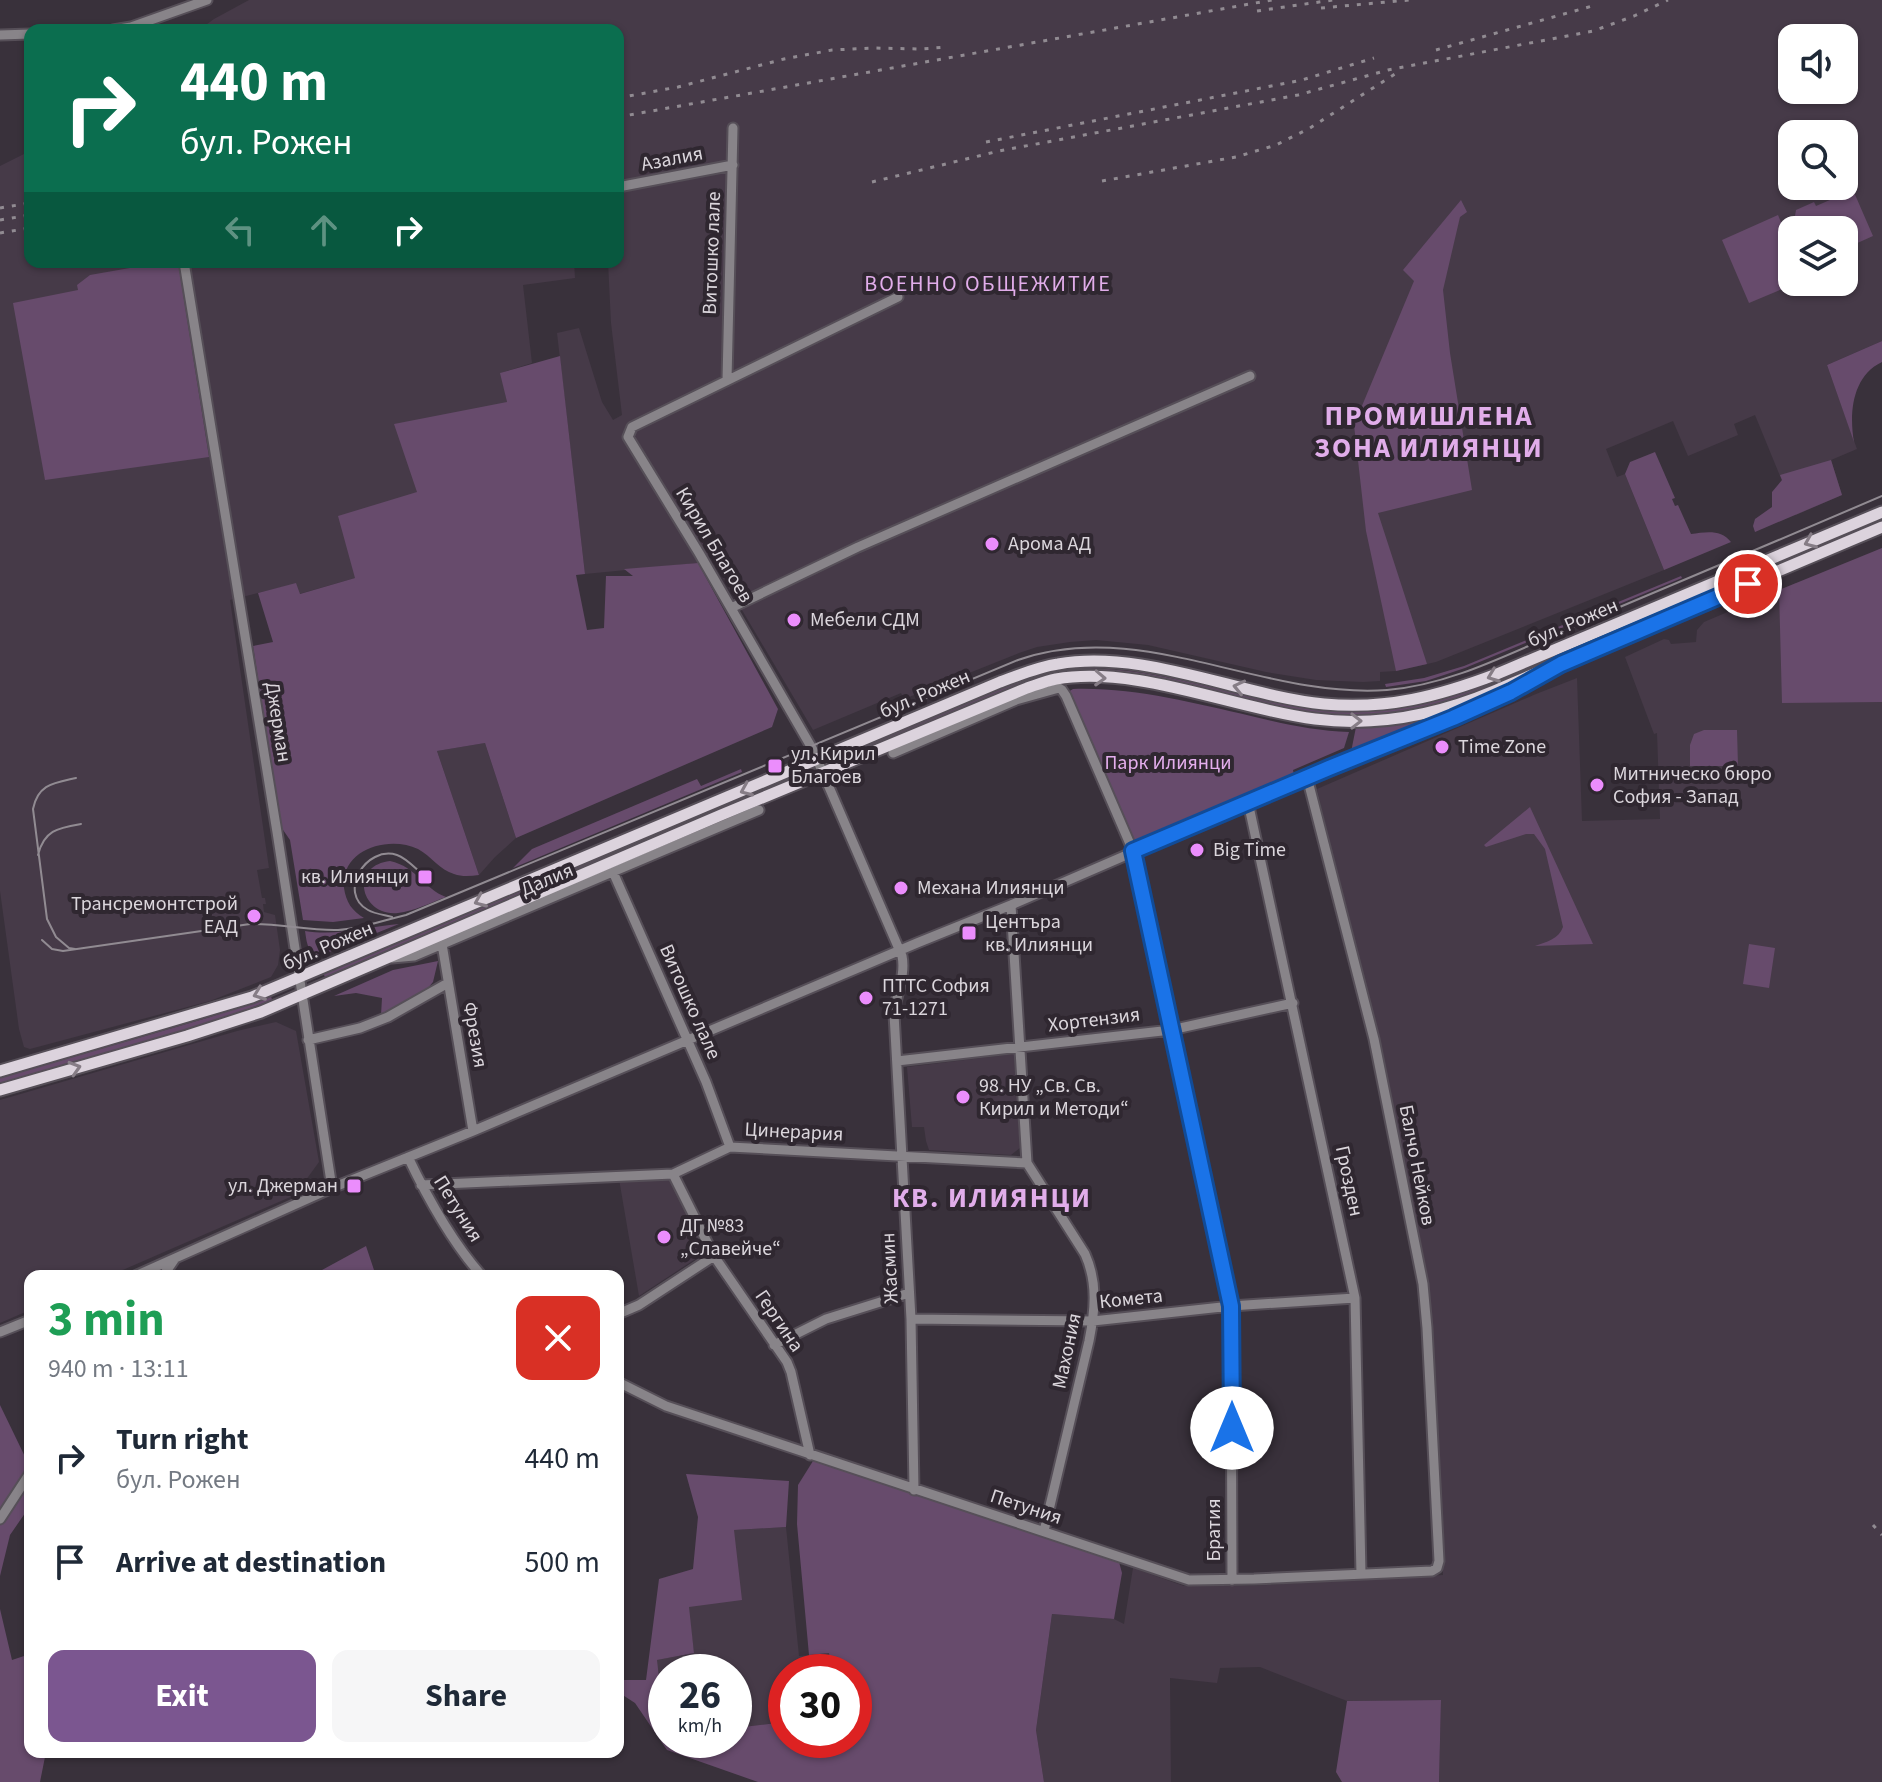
<!DOCTYPE html>
<html lang="en">
<head>
<meta charset="utf-8">
<style>
	:root { --surface:#fff; --page:#f6f6f7; --text:#1f2937; --muted:#747a83; --accent:#7b5690 }
	body { margin:0; font-family:"Source Sans 3",sans-serif; background:var(--page); color:var(--text); height:100vh; display:flex; flex-direction:column; font-size:30px; white-space:nowrap }
	* { box-sizing:border-box; margin:0 }
	p { font-size:26px; color:var(--muted) }
	.icon { flex:none; width:44px; height:44px; fill:none; stroke:currentColor; stroke-width:2; stroke-linecap:round; stroke-linejoin:round }
	.map { position:relative; flex:1; overflow:hidden }
	.drawer { position:absolute; left:24px; top:1270px; width:600px; height:488px; display:flex; flex-direction:column; background:var(--surface); border-radius:16px; box-shadow:0 2px 6px #0004 }
	.drawer>* { flex:none }
	.top-card { position:absolute; left:24px; top:24px; width:600px; height:244px; border-radius:16px; box-shadow:0 2px 6px #0004; background:#0b6e4f; color:#fff; overflow:hidden }
	.controls { position:absolute; left:1778px; top:24px; display:grid; gap:16px }
	.controls a { display:grid; place-items:center; width:80px; height:80px; border-radius:16px; background:var(--surface); box-shadow:0 2px 6px #0004; font-size:40px }
	.speed { position:absolute; left:648px; top:1654px; display:flex; gap:16px; font-size:40px; font-weight:700; text-align:center }
	.speed>* { display:grid; place-content:center; width:104px; height:104px; border-radius:50%; background:var(--surface); box-shadow:0 2px 6px #0004; line-height:1 }
	.speed small { font-size:20px; font-weight:400 }
	.speed .limit { border:12px solid #d22; background:#fff; color:#111 }
	.pin { position:absolute; display:grid; place-items:center; width:68px; height:68px; color:#fff; margin:-34px; border:4px solid #fff; border-radius:50%; box-shadow:0 2px 8px #0007 }
	.me { position:absolute; width:88px; margin:-44px; rotate:0deg; stroke-linejoin:round; filter:drop-shadow(0 0 6px #0008) }
	.turn { display:flex; align-items:center; gap:28px; height:168px; padding:0 24px; font-size:36px }
	.turn .icon { width:104px; height:104px; stroke-width:2.5 }
	.turn b { display:block; font-size:56px; line-height:68px }
	.lanes { display:flex; align-items:center; height:76px; padding:0 24px; background:#0003; justify-content:center; gap:40px; direction:ltr }
	.lanes .off { opacity:.35 }
	.round { display:grid; place-items:center; flex:none; width:84px; height:84px; border-radius:16px; background:var(--page) }
	.overview { display:flex; align-items:center; justify-content:space-between; height:136px; padding:0 24px }
	h1 { font-size:48px; font-weight:700; line-height:60px; color:#1e9e55 }
	.action { display:flex; gap:16px; margin-top:auto; padding:16px 24px }
	.action a { flex:1; height:92px; border-radius:16px; background:var(--accent); color:#fff; font-size:32px; font-weight:700; line-height:92px; text-align:center }
	.action a+a { background:var(--page); color:var(--text) }
	ul { padding:0; list-style:none }
	li { display:flex; align-items:center; gap:24px; height:104px; padding:0 24px }
	li div { flex:1 }
	li b { display:block; font-size:30px }
	li em { font-style:normal }
	.map>svg:first-child { display:block }
	.built { fill:#463a48; fill-rule:evenodd }
	.green { fill:#674b6c }
	.lines { fill:none; stroke-linecap:round; stroke-linejoin:round }
	.minor-casing { stroke:#564f58; stroke-width:13 }
	.major-casing { stroke:#564f58; stroke-width:15 }
	.minor { stroke:#888489; stroke-width:9 }
	.major { stroke:#dcd3dd; stroke-width:11 }
	.tram { stroke:#918b92; stroke-width:2 }
	.rail { stroke:#918b92; stroke-width:3; stroke-dasharray:4 8; stroke-linecap:butt }
	.oneway { stroke:#867d86 }
	.route-casing { stroke:#114b97; stroke-width:20 }
	.route { stroke:#1a73e8; stroke-width:14 }
	.poi-dot { fill:#eb8dfc; stroke:#2f2730; stroke-width:3 }
	.labels { text-anchor:middle; dominant-baseline:central; stroke-width:8; stroke-linejoin:round; paint-order:stroke }
	.street-label { font-size:20px; fill:#dbd6dc; stroke:#2f2730 }
	.poi-label { font-size:20px; fill:#dbd6dc; stroke:#2f2730; text-anchor:start }
	.park-label { font-size:20px; fill:#e4aeed; stroke:#2f2730 }
	.neighbourhood-label { font-size:22px; letter-spacing:2px; fill:#e1adea; stroke:#2f2730 }
	.district-label { font-size:28px; font-weight:bold; letter-spacing:2px; fill:#e1adea; stroke:#2f2730 }
</style>
</head>
<body>
<div class="map">
<svg width="1882" height="1782" viewBox="0 0 1882 1782">
	<rect width="100%" height="100%" fill="#39313b"/>
	<path class="built" d="M249 0H1882V341L1827 365 1857 449 1831 460 1842 495 1796 515 1755 415 1734 424 1738 435 1688 456 1673 421 1606 449 1617 477 1625 474 1664 570 1436 662 1396 671 1380 672V681L1363 682 1316 680 1266 672 1148 645 1096 640 1070 642 1037 647 1019 653 904 699 901 693 813 730 710 556 698 563 585 574 557 333 579 328 602 402 613 420 622 415 611 323 608 262H618V30H199L214 19ZM1792 38H1844V90H1792ZM1792 134H1844V186H1792ZM1792 230H1844V282H1792Z
		M30 151V262H574L575 278 523 285 532 363 501 373 507 402 417 492 355 578 299 594 295 584 230 600 269 868 257 870 262 898H265L266 904H263L264 912 275 915 280 950 278 965 271 977 210 1001 30 1049 24 1047 19 1029 0 891V166Z
		M1796 583H1882V1782H1439L1441 1700 1347 1701 1260 1667 1220 1668 1217 1683 1170 1678 1171 1782H1044L1036 1730 1052 1614 1114 1619 1124 1624 1133 1568 1184 1586H1248L1443 1575 1429 1316 1376 1040 1317 789 1536 694 1577 678 1582 821 1660 819 1657 733 1654 734 1625 657 1664 639 1669 640 1671 644 1696 642 1697 630 1704 622Z
		M485 743 516 838 495 857 479 875 437 751Z
		M276 1022 296 1031 319 1162 295 1195 109 1276H30V1310L0 1323V1100L237 1031Z
		M1014 1054 1020 1148 1011 1155 929 1150 926 1141 924 1127H912L907 1067Z
		M619 1179H672L690 1222 706 1252 639 1296Z
		M786 1527 799 1656 829 1653 831 1672H786V1722L734 1728V1672H666V1737L656 1660 694 1653 688 1607 734 1530Z"/>
	<path class="green" d="M1853 190 1873 236 1844 249V230H1801L1795 216 1796 210 1814 202 1816 206Z
		M1461 200 1467 212 1460 217 1443 290 1450 353 1472 490 1378 513 1427 664 1396 671 1366 531 1354 425 1414 281 1403 270Z
		M1778 215 1792 249V282H1799L1749 303 1722 240Z
		M164 262H178L209 457 45 480 13 303 78 290 77 285 90 275Z
		M1882 341V362C1852 376 1849 414 1854 442L1827 365Z
		M560 356 585 574 576 575 587 630 604 628 606 576H633L624 569 698 563 778 709 772 727 516 838 485 743 437 751 479 875C471 876 462 877 454 874 440 870 431 856 418 849 389 835 340 849 344 888 346 902 352 911 364 918L333 922 303 920 290 840 281 827 253 646 273 642 258 593 296 583 300 594 355 578 338 516 417 492 394 424 507 402 500 373Z
		M1655 452 1675 498 1672 499 1675 506 1678 505 1691 534C1706 532 1721 529 1731 542L1664 570 1625 474 1630 462Z
		M1831 460 1842 495 1755 532 1753 526 1755 519 1772 507V492L1782 480 1780 475Z
		M1882 548V702L1782 703 1779 590Z
		M1744 575 1746 580 1496 685 1440 705 1406 712 1382 714H1319L1079 672 1051 674 1030 680 840 760 838 756 1027 676C1125 651 1215 695 1311 708 1365 715 1417 707 1469 690Z
		M1681 576 1682 578 1465 668 1426 681 1386 687 1385 684 1424 678 1464 666Z
		M1073 689C1133 687 1193 703 1251 716 1283 724 1316 731 1349 732L1344 748 1293 770 1294 775 1135 843 1068 692Z
		M1500 693 1452 714 1351 752 1356 727 1415 722 1452 712Z
		M1704 730H1737L1738 766H1690V745L1694 734Z
		M741 769 742 772 513 868 532 849 697 779 701 786Z
		M798 773 800 777 325 977 323 973Z
		M1530 807 1593 944 1535 946C1546 942 1559 939 1563 927L1545 849 1534 834H1526L1486 847 1484 845Z
		M390 861C417 867 424 889 446 897 430 903 414 911 398 913 361 917 348 866 390 861Z
		M399 924 322 955C307 954 307 943 305 931 337 936 367 927 399 924Z
		M1749 944 1775 948 1769 988 1743 984Z
		M438 961 433 982 428 988 381 1015 382 998 356 993 334 996 393 970Z
		M271 996 272 1000 219 1020 0 1083V1078L210 1017Z
		M366 1246 376 1276H311Z
		M0 1405 30 1467V1506L10 1535 0 1576Z
		M813 1461 1119 1562 1122 1573 1114 1619 1052 1614 1036 1730 1044 1782H758L667 1750 635 1703 618 1692V1678L621 1680H646L659 1579 693 1569 698 1517 686 1474 789 1481 786 1527 734 1530 742 1600 689 1607 694 1653 657 1660 666 1740H734V1728L786 1722V1740H854V1672H831L829 1653 809 1655 797 1524 798 1485Z
		M0 1609 12 1660 30 1654V1752H46L40 1782H0Z
		M1441 1700 1439 1782H1342L1336 1772 1347 1701Z"/>
	<g class="lines">
		<g class="minor-casing">
			<path id="minor" d="M113 30 131 27 207 0
				M0 35 30 34
				M618 187 733 165
				M184 262 277 832 332 1188
				M898 297 632 427 628 437 699 553 813 750 902 956C906 975 896 995 894 1014L911 1319 914 1490
				M727 380 733 128
				M731 608 858 547 1250 376
				M893 753 1016 700 1059 688 1062 690 1066 696 1133 851 1231 1306 1232 1580
				M1248 802 1355 1298 1361 1574
				M613 872 706 1082 730 1147
				M1011 905 1027 1163 1085 1254C1098 1283 1095 1311 1089 1341L1044 1531
				M442 944 473 1131
				M392 958 414 956 759 810
				M308 1040 360 1028 388 1017 448 983
				M897 1061 1171 1030 1293 1003
				M408 1157C428 1199 451 1241 482 1276
				M673 1174 714 1256 787 1362 791 1372 810 1455
				M421 1185 673 1174 730 1147 1027 1163
				M135 1276 332 1188 473 1131 917 943 1011 905 1307 777 1453 718 1498 698 1533 679
				M163 1276 174 1260
				M618 1314 639 1305 714 1256
				M911 1319 1093 1321 1231 1306 1355 1298
				M0 1332 30 1320
				M774 1345 826 1319 909 1293
				M618 1382 666 1406 1189 1580 1254 1579 1432 1571 1437 1568 1439 1561 1427 1328 1423 1284 1374 1039 1307 777
				M0 1519 30 1473"/>
		</g>
		<g class="major-casing">
			<path id="major" d="M0 1071 252 997 1000 682C1019 675 1038 667 1058 664 1144 649 1238 695 1324 704 1387 710 1439 696 1497 674L1882 512
				M0 1090 187 1036 261 1012 721 815 1027 688C1036 685 1046 681 1056 679 1137 665 1235 709 1315 719 1378 727 1437 715 1494 691L1882 527"/>
		</g>
		<use href="#minor" class="minor"/>
		<use href="#major" class="major"/>
		<path class="tram" d="M38 855C44 830 58 828 81 824
			M392 917C385 915 375 914 368 910 337 893 366 845 397 855 406 858 414 867 422 874
			M42 940 52 949 63 951 250 924C279 923 309 931 338 930 361 929 384 920 406 915L1018 660C1141 617 1261 699 1387 690 1451 685 1512 652 1570 628 1674 585 1778 540 1882 496
			M75 949 69 948 56 937 47 919 33 809C38 784 54 783 76 778"/>
		<path class="rail" d="M1321 8 1409 0
			M1257 11 1333 0
			M1436 50 1596 5
			M618 98 678 87 784 59 832 50 873 48 921 49 948 47
			M618 117 1272 0
			M986 142 1302 80 1374 58
			M1102 181 1236 157 1276 145 1310 128 1395 74
			M872 182 999 151 1298 95 1388 70 1593 31 1634 16 1668 0
			M0 208 30 203
			M0 220 30 215
			M0 233 30 228
			M1873 1525 1882 1535"/>
	</g>
	<defs><path id="oneway-chevron" d="M-2-3.5L2.5 0L-2 3.5" fill="none" stroke-width="1.6" stroke-linecap="round" stroke-linejoin="round" transform="scale(2)"/></defs>
	<g class="oneway">
		<use href="#oneway-chevron" transform="translate(1810 542) rotate(157)"/>
		<use href="#oneway-chevron" transform="translate(1493 676) rotate(159)"/>
		<use href="#oneway-chevron" transform="translate(1100 678) rotate(2)"/>
		<use href="#oneway-chevron" transform="translate(1239 687) rotate(-167)"/>
		<use href="#oneway-chevron" transform="translate(1356 721)"/>
		<use href="#oneway-chevron" transform="translate(746 790) rotate(157)"/>
		<use href="#oneway-chevron" transform="translate(480 901) rotate(157)"/>
		<use href="#oneway-chevron" transform="translate(259 994) rotate(159)"/>
		<use href="#oneway-chevron" transform="translate(75 1068) rotate(-17)"/>
	</g>
	<g class="lines">
		<g class="route-casing">
			<path id="route" d="M1232 1428 1231 1306 1133 851 1329 768 1453 718 1511 692 1561 664 1748 584"/>
		</g>
		<use href="#route" class="route"/>
	</g>
	<g class="poi-dot">
		<circle cx="992" cy="544" r="8"/>
		<circle cx="794" cy="620" r="8"/>
		<circle cx="1442" cy="747" r="8"/>
		<rect x="767" y="758" width="16" height="16" rx="4"/>
		<circle cx="1597" cy="785" r="8"/>
		<circle cx="1197" cy="850" r="8"/>
		<rect x="417" y="869" width="16" height="16" rx="4"/>
		<circle cx="901" cy="888" r="8"/>
		<circle cx="254" cy="916" r="8"/>
		<rect x="961" y="925" width="16" height="16" rx="4"/>
		<circle cx="866" cy="998" r="8"/>
		<circle cx="963" cy="1097" r="8"/>
		<rect x="346" y="1178" width="16" height="16" rx="4"/>
		<circle cx="664" cy="1237" r="8"/>
	</g>
	<g class="labels">
		<g class="street-label">
			<text transform="translate(672 159) rotate(-11)">Азалия</text>
			<text transform="translate(712 253) rotate(-88)">Витошко лале</text>
			<text transform="translate(714 545) rotate(59)">Кирил Благоев</text>
			<text transform="translate(1573 623) rotate(-23)">бул. Рожен</text>
			<text transform="translate(925 694) rotate(-23)">бул. Рожен</text>
			<text transform="translate(278 722) rotate(81)">Джерман</text>
			<text transform="translate(547 880) rotate(-23)">Далия</text>
			<text transform="translate(328 946) rotate(-23)">бул. Рожен</text>
			<text transform="translate(690 1002) rotate(66)">Витошко лале</text>
			<text transform="translate(1094 1020) rotate(-7)">Хортензия</text>
			<text transform="translate(475 1035) rotate(80)">Фрезия</text>
			<text transform="translate(794 1132) rotate(3)">Цинерария</text>
			<text transform="translate(1417 1165) rotate(79)">Балчо Нейков</text>
			<text transform="translate(1349 1181) rotate(78)">Грозден</text>
			<text transform="translate(458 1209) rotate(58)">Петуния</text>
			<text transform="translate(890 1268) rotate(-93)">Жасмин</text>
			<text transform="translate(1131 1299) rotate(-6)">Комета</text>
			<text transform="translate(779 1321) rotate(56)">Гергина</text>
			<text transform="translate(1067 1351) rotate(-78)">Махония</text>
			<text transform="translate(1026 1507) rotate(18)">Петуния</text>
			<text transform="translate(1214 1530) rotate(-90)">Братия</text>
		</g>
		<g class="poi-label">
			<text x="1008" y="544">Арома АД</text>
			<text x="810" y="620">Мебели СДМ</text>
			<text x="1458" y="747">Time Zone</text>
			<text x="791" y="754">ул. Кирил<tspan x="791" dy="23">Благоев</tspan></text>
			<text x="1613" y="774">Митническо бюро<tspan x="1613" dy="23">София - Запад</tspan></text>
			<text x="1213" y="850">Big Time</text>
			<text x="409" y="877" text-anchor="end">кв. Илиянци</text>
			<text x="917" y="888">Механа Илиянци</text>
			<text x="238" y="904" text-anchor="end">Трансремонтстрой<tspan x="238" dy="23">ЕАД</tspan></text>
			<text x="985" y="922">Центъра<tspan x="985" dy="23">кв. Илиянци</tspan></text>
			<text x="882" y="986">ПТТС София<tspan x="882" dy="23">71-1271</tspan></text>
			<text x="979" y="1086">98. НУ „Св. Св.<tspan x="979" dy="23">Кирил и Методи“</tspan></text>
			<text x="338" y="1186" text-anchor="end">ул. Джерман</text>
			<text x="680" y="1226">ДГ №83<tspan x="680" dy="23">„Славейче“</tspan></text>
		</g>
		<g class="park-label">
			<text x="1168" y="763">Парк Илиянци</text>
		</g>
		<g class="neighbourhood-label">
			<text x="988" y="284">ВОЕННО ОБЩЕЖИТИЕ</text>
		</g>
		<g class="district-label">
			<text x="1429" y="416">ПРОМИШЛЕНА<tspan x="1429" dy="32">ЗОНА ИЛИЯНЦИ</tspan></text>
			<text x="992" y="1198">КВ. ИЛИЯНЦИ</text>
		</g>
	</g>
</svg>
<div class="controls">
<a><svg class="icon" aria-label="sound" viewBox="0 0 24 24"><path d="M4 9h4l5-4v14l-5-4H4zM17 9q2 3 0 6"/></svg></a>
<a><svg class="icon" aria-label="search" viewBox="0 0 24 24"><circle cx="10" cy="10" r="6"/><path d="M15 15l6 6"/></svg></a>
<a><svg class="icon" aria-label="layers" viewBox="0 0 24 24"><path d="M12 4l9 5-9 5-9-5zM3 14l9 5 9-5"/></svg></a>
</div>
<div class="speed"><div>26<small>km/h</small></div><div class="limit">30</div></div>
<div class="pin" style="left:1748px;top:584px;background:#d93025"><svg class="icon" aria-label="arrive" viewBox="0 0 24 24"><path d="M6 21V4h12l-3 4 3 4H6"/></svg></div>
<svg class="me" style="left:1232px;top:1428px" viewBox="-20 -20 40 40"><circle r="19" fill="#fff"/><path d="M0-13L10 11 0 6-10 11z" fill="#1a73e8"/></svg>
<div class="top-card">
<div class="turn"><svg class="icon" aria-label="right" viewBox="0 0 24 24"><path d="M7 20v-9h11M14 6l5 5-5 5"/></svg><div><b>440 m</b>бул. Рожен</div></div>
<div class="lanes"><svg class="icon off" aria-label="left" viewBox="0 0 24 24"><path d="M17 20v-9H6M10 6l-5 5 5 5"/></svg><svg class="icon off" aria-label="ahead" viewBox="0 0 24 24"><path d="M12 20V5M6 11l6-6 6 6"/></svg><svg class="icon" aria-label="right" viewBox="0 0 24 24"><path d="M7 20v-9h11M14 6l5 5-5 5"/></svg></div>
</div>
<section class="drawer">
<div class="overview"><div><h1>3 min</h1><p>940 m · 13:11</p></div><a class="round" style="background:#d93025;color:#fff"><svg class="icon" aria-label="close" viewBox="0 0 24 24"><path d="M6 6l12 12M18 6L6 18"/></svg></a></div>
<ul>
<li><svg class="icon" aria-label="right" viewBox="0 0 24 24"><path d="M7 20v-9h11M14 6l5 5-5 5"/></svg><div><b>Turn right</b><p>бул. Рожен</p></div><em>440 m</em></li>
<li><svg class="icon" aria-label="arrive" viewBox="0 0 24 24"><path d="M6 21V4h12l-3 4 3 4H6"/></svg><div><b>Arrive at destination</b></div><em>500 m</em></li>
</ul>
<div class="action"><a>Exit</a><a>Share</a></div>
</section>
</div>
</body>
</html>
